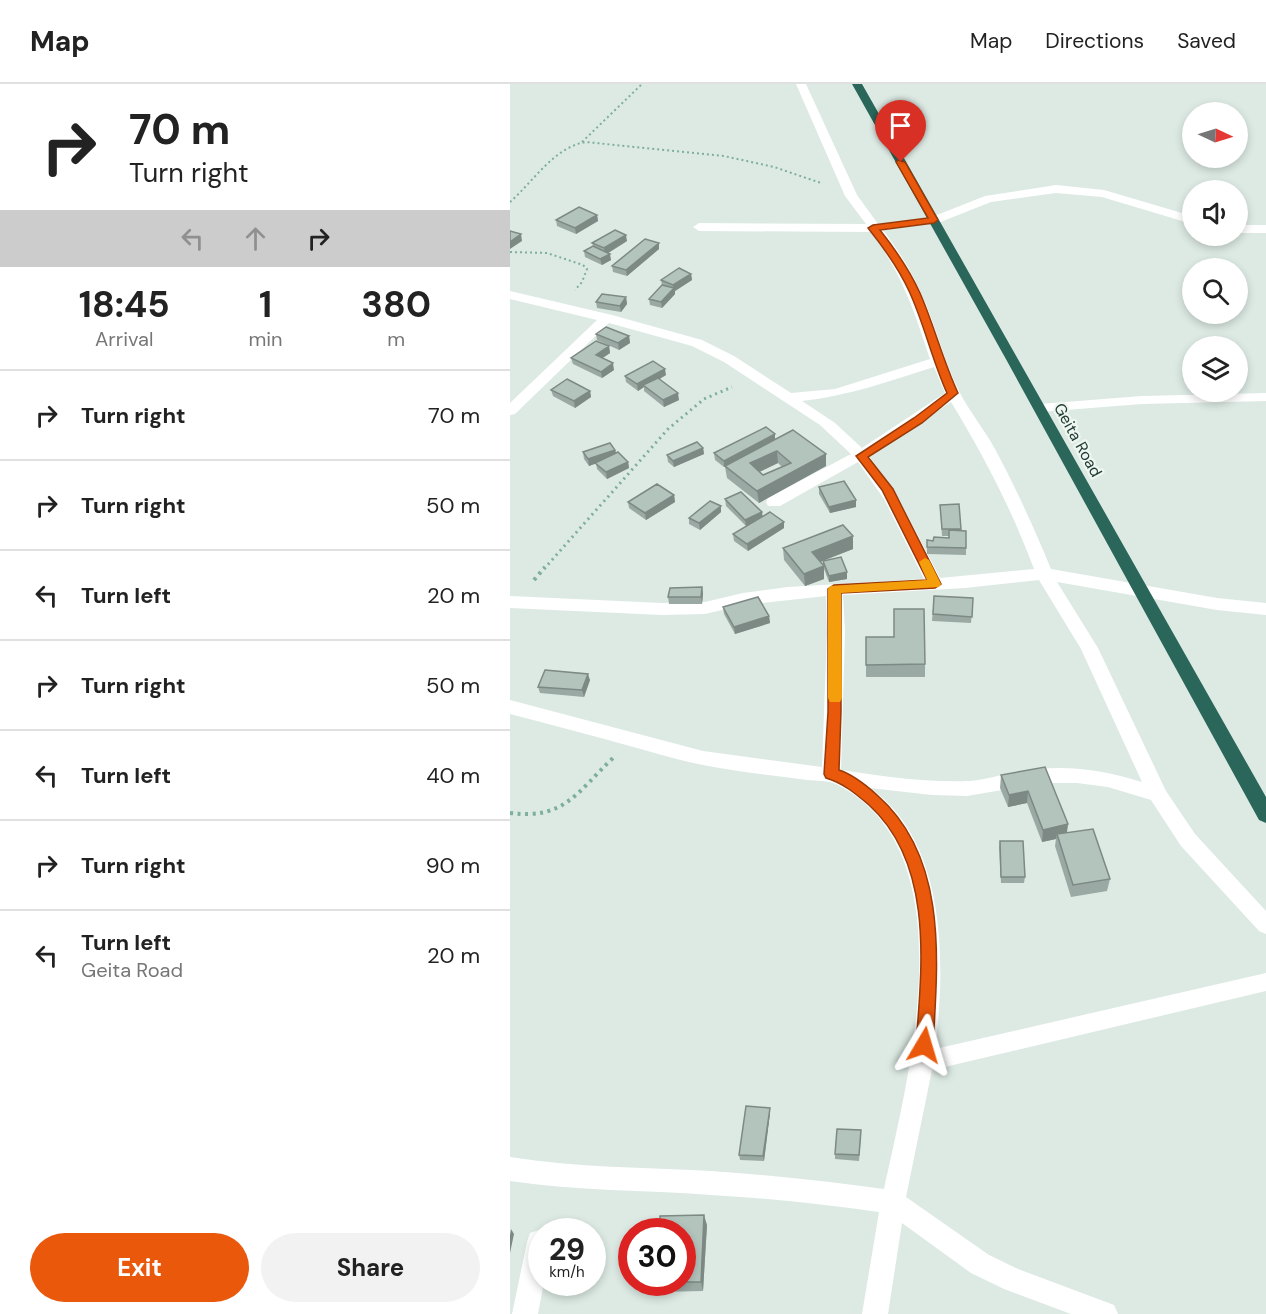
<!DOCTYPE html>
<html lang="en">
<head>
<meta charset="utf-8">
<style>
	:root { --surface:#fff; --page:#f2f2f2; --text:#222; --muted:#767676; --line:#e0e0e0; --accent:#ea580c }
	body { margin:0; font-family:"DM Sans",sans-serif; background:var(--page); color:var(--text); height:100vh; display:flex; flex-direction:column; font-size:22px; white-space:nowrap }
	* { box-sizing:border-box; margin:0 }
	p { font-size:20px; color:var(--muted) }
	.icon { flex:none; width:33px; height:33px; fill:none; stroke:currentColor; stroke-width:2; stroke-linecap:round; stroke-linejoin:round }
	.map { position:relative; flex:1; overflow:hidden }
	.details { display:flex; flex-direction:column; background:var(--surface); width:510px }
	.details>* { flex:none }
	.banner { background:#fff; color:var(--text); overflow:hidden }
	.needle { width:39px; rotate:94deg }
	.fabs { position:absolute; left:672px; top:18px; display:grid; gap:12px }
	.fabs a { display:grid; place-items:center; width:66px; height:66px; border-radius:50%; background:var(--surface); box-shadow:0 3px 9px #0003; font-size:30px }
	.speed { position:absolute; left:18px; top:1134px; display:flex; gap:12px; font-size:30px; font-weight:700; text-align:center }
	.speed>* { display:grid; place-content:center; width:78px; height:78px; border-radius:50%; background:var(--surface); box-shadow:0 3px 9px #0003; line-height:1 }
	.speed small { font-size:15px; font-weight:400 }
	.speed .limit { border:9px solid #d22; background:#fff; color:#111 }
	.pin { position:absolute; display:grid; place-items:center; width:51px; height:51px; color:#fff; margin:-62px -26px; border-radius:50% 50% 50% 0; rotate:-45deg; box-shadow:0 0 6px #0007 }
	.pin .icon { rotate:45deg }
	.me { position:absolute; width:66px; margin:-33px; rotate:7deg; stroke-linejoin:round; filter:drop-shadow(0 0 4px #0008) }
	.turn { display:flex; align-items:center; gap:21px; height:126px; padding:0 30px; font-size:27px }
	.turn .icon { width:78px; height:78px; stroke-width:2.5 }
	.turn b { display:block; font-size:42px; line-height:51px }
	.lanes { display:flex; align-items:center; height:57px; padding:0 30px; background:#0003; justify-content:center; gap:30px; direction:ltr }
	.lanes .off { opacity:.35 }
	.eta { display:flex; justify-content:space-evenly; align-items:center; height:102px; text-align:center }
	.eta b { font-size:36px; font-weight:700; line-height:42px }
	.button { display:flex; gap:12px; margin-top:auto; padding:12px 30px }
	.button a { flex:1; height:69px; border-radius:36px; background:var(--accent); color:#fff; font-size:24px; font-weight:700; line-height:69px; text-align:center }
	.button a+a { background:var(--page); color:var(--text) }
	ul { padding:0; list-style:none }
	li { display:flex; align-items:center; gap:18px; height:90px; padding:0 30px; border-top:2px solid var(--line) }
	li div { flex:1 }
	li b { display:block; font-size:22px }
	li em { font-style:normal }
	header { display:flex; align-items:center; gap:36px; box-sizing:border-box; height:84px; padding:0 30px; background:var(--surface); border-bottom:2px solid var(--line) }
	header strong { font-size:28px }
	nav { display:flex; gap:33px; margin-inline-start:auto; font-size:21px }
	main { display:flex; flex:1; min-height:0 }
	.map>svg:first-child { display:block }
	.lines { fill:none; stroke-linecap:round; stroke-linejoin:round }
	.path-far2 { stroke:#7dae9e; stroke-width:2; stroke-dasharray:2 3; stroke-linecap:butt }
	.path-far1 { stroke:#7dae9e; stroke-width:3; stroke-dasharray:2 4; stroke-linecap:butt }
	.path { stroke:#7dae9e; stroke-width:4; stroke-dasharray:3 4.5; stroke-linecap:butt }
	.street { fill:#fff; fill-rule:evenodd }
	.highway { fill:#2a6659; fill-rule:evenodd }
	.wall { fill:#9aa9a3; fill-rule:evenodd }
	.shaded-wall { fill:#7d8984 }
	.building { fill:#b3c4bd; stroke:#7d8984; stroke-width:1.5; fill-rule:evenodd }
	.route { fill:#ea580c; stroke:#983908; stroke-width:1.5 }
	.slow { fill:#f59e0b }
	.labels { text-anchor:middle; dominant-baseline:central; stroke-width:4.5; stroke-linejoin:round; paint-order:stroke }
	.street-label { font-size:16px; fill:#1f3932; stroke:#eef6f2 }
</style>
</head>
<body>
<header>
<strong>Map</strong>
<nav><a>Map</a><a>Directions</a><a>Saved</a></nav>
</header>
<main>
<section class="details">
<div class="banner">
<div class="turn"><svg class="icon" aria-label="right" viewBox="0 0 24 24"><path d="M7 20v-9h11M14 6l5 5-5 5"/></svg><div><b>70 m</b>Turn right</div></div>
<div class="lanes"><svg class="icon off" aria-label="left" viewBox="0 0 24 24"><path d="M17 20v-9H6M10 6l-5 5 5 5"/></svg><svg class="icon off" aria-label="ahead" viewBox="0 0 24 24"><path d="M12 20V5M6 11l6-6 6 6"/></svg><svg class="icon" aria-label="right" viewBox="0 0 24 24"><path d="M7 20v-9h11M14 6l5 5-5 5"/></svg></div>
</div>
<div class="eta">
<div><b>18:45</b><p>Arrival</p></div>
<div><b>1</b><p>min</p></div>
<div><b>380</b><p>m</p></div>
</div>
<ul>
<li><svg class="icon" aria-label="right" viewBox="0 0 24 24"><path d="M7 20v-9h11M14 6l5 5-5 5"/></svg><div><b>Turn right</b></div><em>70 m</em></li>
<li><svg class="icon" aria-label="right" viewBox="0 0 24 24"><path d="M7 20v-9h11M14 6l5 5-5 5"/></svg><div><b>Turn right</b></div><em>50 m</em></li>
<li><svg class="icon" aria-label="left" viewBox="0 0 24 24"><path d="M17 20v-9H6M10 6l-5 5 5 5"/></svg><div><b>Turn left</b></div><em>20 m</em></li>
<li><svg class="icon" aria-label="right" viewBox="0 0 24 24"><path d="M7 20v-9h11M14 6l5 5-5 5"/></svg><div><b>Turn right</b></div><em>50 m</em></li>
<li><svg class="icon" aria-label="left" viewBox="0 0 24 24"><path d="M17 20v-9H6M10 6l-5 5 5 5"/></svg><div><b>Turn left</b></div><em>40 m</em></li>
<li><svg class="icon" aria-label="right" viewBox="0 0 24 24"><path d="M7 20v-9h11M14 6l5 5-5 5"/></svg><div><b>Turn right</b></div><em>90 m</em></li>
<li><svg class="icon" aria-label="left" viewBox="0 0 24 24"><path d="M17 20v-9H6M10 6l-5 5 5 5"/></svg><div><b>Turn left</b><p>Geita Road</p></div><em>20 m</em></li>
</ul>
<div class="button"><a>Exit</a><a>Share</a></div>
</section>
<div class="map">
<svg width="756" height="1230" viewBox="0 0 756 1230">
	<rect width="100%" height="100%" fill="#ddeae4"/>
	<g class="lines">
		<path class="path-far2" d="M72 58 132 0
			M0 118C23 98 44 63 76 58L214 72 264 83 311 99
			M0 168 37 169 73 181 77 185 72 198 65 206"/>
		<path class="path-far1" d="M34 485 158 345 194 315 222 303"/>
		<path class="path" d="M24 496 35 483
			M0 729C55 736 67 708 103 674"/>
		<path class="street" d="M286 0H296L347 111 368 140 422 133 475 112 546 101 594 106 682 132V140L592 113 546 109 481 118 428 139 373 146C388 166 401 186 411 209 426 241 433 275 449 307 459 327 474 345 485 365 506 404 524 444 541 485L707 514 756 519V531L707 526 547 498 588 564 656 707 685 750 756 827V850L749 847 671 762 641 716 598 703 567 699H533L457 712 422 711 360 704C437 758 436 880 425 965L756 889V907L422 986 396 1113 479 1171 508 1185 604 1221 608 1230H561L494 1205 461 1189 392 1139 378 1230H352L369 1128C313 1120 257 1114 201 1111 134 1106 67 1107 0 1097V1073C67 1084 134 1083 201 1087 259 1091 316 1097 374 1105 398 993 459 769 328 701 320 696 306 697 297 696 262 691 227 688 193 681 171 677 149 670 127 664 85 652 42 641 0 630V616L193 667 312 683 317 548 316 512 233 521 195 530 152 531 0 524V512L152 519 195 518 233 509 278 503 414 495 374 415 348 378 270 422H258L256 418 258 414 341 370 310 341 214 278 182 262 99 239 5 330 0 331V319L87 236 0 215V207L102 231 192 256 224 272 281 309 325 305 420 275C404 226 392 190 361 148L189 147 183 143 189 139 356 140 335 112ZM424 283 435 309 352 364 325 339 292 317C338 312 380 297 424 283ZM441 318C474 372 502 426 524 485L430 494 389 415 359 372ZM529 496 571 565 632 698C593 686 555 680 514 687 495 689 478 696 459 697 417 699 372 692 331 686L335 548 333 511 455 504Z
			M728 141H756V149H728Z
			M756 309V317L632 320 530 328 523 324 530 320 632 312Z
			M29 1146 33 1148 32 1198H34L28 1230H2L17 1158 20 1149Z"/>
		<path class="highway" d="M342 0H352L756 713V739L749 736 497 277Z"/>
	</g>
	<path class="wall" d="M87 131 88 137 66 150 47 142 46 136Z
		M117 157 98 169 101 176 92 181 75 173 74 167 83 162 82 159Z
		M149 159V165L117 192 103 188 102 182Z
		M181 190 182 196 165 207V210L152 224 140 221 139 215 152 202 151 196Z
		M116 213 117 220 111 228 87 224 86 218Z
		M86 250 119 252 120 259 109 266 87 256Z
		M99 262 100 269 92 274 104 286 92 294 63 280 61 274Z
		M156 291 150 295 169 316 154 323 134 307V303L128 307 116 298 115 292Z
		M41 306 80 307 81 313 65 324 43 312Z
		M265 356 316 370V382L249 419 217 394 215 383H214L205 376 204 369ZM268 379 272 383 253 391 249 388Z
		M193 364 194 370 164 383 158 378 157 371Z
		M105 366 106 369 118 378 119 384 97 395 87 385 86 379 79 382 74 375 73 368Z
		M309 403 346 416V423L320 429 309 410Z
		M164 411 165 418 136 436 119 424 118 418Z
		M215 415 252 432 274 444 238 467 224 457 223 450 236 442 216 422Z
		M430 421 451 445 456 464V471L417 470V456L423 457 438 454 439 452H432Z
		M211 422V428L190 446 179 440V434Z
		M273 464 343 465 310 478 313 481V477L337 488V495L319 498 314 485V495L295 502 274 476Z
		M192 503 193 510 192 520H159L158 513Z
		M424 512 463 514 461 539 422 537Z
		M213 523 259 532 260 539 225 550 214 530Z
		M356 553 415 580V593H356Z
		M80 596 74 613 30 609 28 603Z
		M535 683 558 740 557 749 600 795 597 807 561 813 545 762 546 755 532 758 517 719 498 723 490 704 491 691Z
		M490 757 515 793 514 799H491L489 763Z
		M260 1024V1029L254 1077 230 1076 229 1071Z
		M351 1052 349 1077 325 1075V1070Z
		M197 1141 193 1207 148 1208 145 1198Z"/>
	<path class="shaded-wall" d="M87 131 88 137 66 150 65 144Z
		M11 150 12 157 0 165V158Z
		M116 151 117 157 95 171 94 164Z
		M149 159V165L117 192 116 186Z
		M100 170 101 176 92 181 90 175Z
		M181 190 182 196 165 207V210L152 224 151 218 163 205V201Z
		M116 213 117 220 111 228 110 222Z
		M119 252 120 259 109 266 108 259Z
		M99 262 100 269 87 278 86 271Z
		M103 279 104 286 92 294 91 288Z
		M155 285 156 291 136 302 133 301 134 303 128 307 127 300Z
		M80 307 81 313 65 324 64 317Z
		M168 309 169 316 154 323 153 316Z
		M265 350V356L214 383V377Z
		M193 364 194 370 164 383 163 377Z
		M105 366 107 372 79 382 78 375Z
		M267 367 268 379 241 392 240 379Z
		M316 370V382L249 419 247 407Z
		M118 378 119 384 97 395 96 388Z
		M164 411 165 418 136 436 135 429Z
		M346 416V423L320 429 319 423Z
		M211 422V428L190 446 189 439Z
		M252 428 253 435 236 442 235 436Z
		M274 438V444L238 467 237 460Z
		M343 452V465L302 481V468Z
		M314 482V495L295 502 294 490Z
		M337 488V495L319 498V492Z
		M192 503 193 510 192 520 191 513Z
		M259 532 260 539 225 550 224 543Z
		M78 590 80 596 74 613 72 606Z
		M518 707 517 719 498 723 499 711Z
		M558 740 556 753 547 750 546 755 532 758 533 746Z
		M260 1024V1029L254 1077 253 1072Z
		M194 1131 197 1141 193 1207 191 1198Z
		M1 1145 4 1150 0 1169V1151Z"/>
	<path class="building" d="M69 123 87 131 65 144 46 136Z
		M105 146 116 151 94 164 82 159Z
		M0 147 11 150 0 158Z
		M135 155 149 159 116 186 102 182Z
		M83 162 100 170 90 175 74 167Z
		M169 184 181 190 163 201 151 196Z
		M152 201 164 204 151 218 139 215Z
		M92 210 116 213 110 222 86 218Z
		M96 243 119 252 108 259 86 250Z
		M86 257 99 262 86 271 103 279 91 288 61 274Z
		M143 277 155 285 127 300 115 292Z
		M148 294 168 309 153 316 133 301Z
		M57 295 80 307 64 317 41 306Z
		M256 343 265 350 214 377 204 369Z
		M283 346 316 370 247 407 215 382ZM267 367 281 379 253 391 240 379Z
		M187 358 193 364 163 377 157 371Z
		M100 359 105 366 78 375 73 368Z
		M108 368 118 378 96 388 85 379Z
		M334 397 346 416 319 423 309 403Z
		M147 400 164 411 135 429 118 418Z
		M231 408 252 428 235 436 215 415Z
		M200 417 211 422 189 439 179 434Z
		M449 420 451 445H432L430 421Z
		M260 428 274 438 237 460 223 450Z
		M333 441 343 452 302 468 314 482 294 490 273 464Z
		M439 446 456 447V464L417 463V456L423 457 424 453 439 454Z
		M331 473 337 488 319 492 313 477Z
		M192 503 191 513H158L160 504Z
		M424 512 463 514 462 533 423 530Z
		M248 513 259 532 224 543 213 523Z
		M384 525H414L415 580 356 581V553H384Z
		M35 586 78 590 72 606 28 603Z
		M535 683 558 740 533 746 518 707 499 711 491 691Z
		M583 745 600 795 563 801 547 750Z
		M490 757H513L515 793H491Z
		M236 1022 260 1024 253 1072 229 1071Z
		M327 1045 351 1046 349 1071 325 1070Z
		M194 1131 191 1198H172V1148H149L150 1132Z"/>
	<path class="route" d="M388 76 395 78 428 136 424 139 370 146C385 165 399 185 410 209 424 241 433 277 448 309L412 339 358 373 383 405 431 500 425 504 331 509V628L329 686C344 691 356 701 367 711 438 773 428 876 423 961L420 967 414 969 409 967 406 961C412 882 424 780 359 721 346 710 333 699 316 694L314 690 318 628V505L324 501 417 496 372 406 346 372 404 334 437 309C422 276 414 239 399 207 388 183 374 164 358 144L363 141 418 134 386 78Z"/>
	<path class="slow" d="M415 474 419 476 431 500 429 503 331 509 332 614 330 618H320L318 614V505L320 502 417 496 409 478Z"/>
	<g class="labels">
		<g class="street-label">
			<text transform="translate(568 356) rotate(61)">Geita Road</text>
		</g>
	</g>
</svg>
<div class="fabs">
<a><svg class="needle" viewBox="-14 -14 28 28"><path d="M0-13l5 13h-10z" fill="#e53935"/><path d="M0 13l5-13h-10z" fill="#767676"/></svg></a>
<a><svg class="icon" aria-label="sound" viewBox="0 0 24 24"><path d="M4 9h4l5-4v14l-5-4H4zM17 9q2 3 0 6"/></svg></a>
<a><svg class="icon" aria-label="search" viewBox="0 0 24 24"><circle cx="10" cy="10" r="6"/><path d="M15 15l6 6"/></svg></a>
<a><svg class="icon" aria-label="layers" viewBox="0 0 24 24"><path d="M12 4l9 5-9 5-9-5zM3 14l9 5 9-5"/></svg></a>
</div>
<div class="speed"><div>29<small>km/h</small></div><div class="limit">30</div></div>
<div class="pin" style="left:391px;top:78px;background:#d93025"><svg class="icon" aria-label="arrive" viewBox="0 0 24 24"><path d="M6 21V4h12l-3 4 3 4H6"/></svg></div>
<svg class="me" style="left:414px;top:961px" viewBox="-20 -20 40 40"><path d="M0-17L14 15 0 8-14 15z" fill="#ea580c" stroke="#fff" stroke-width="4"/></svg>
</div>
</main>
</body>
</html>
